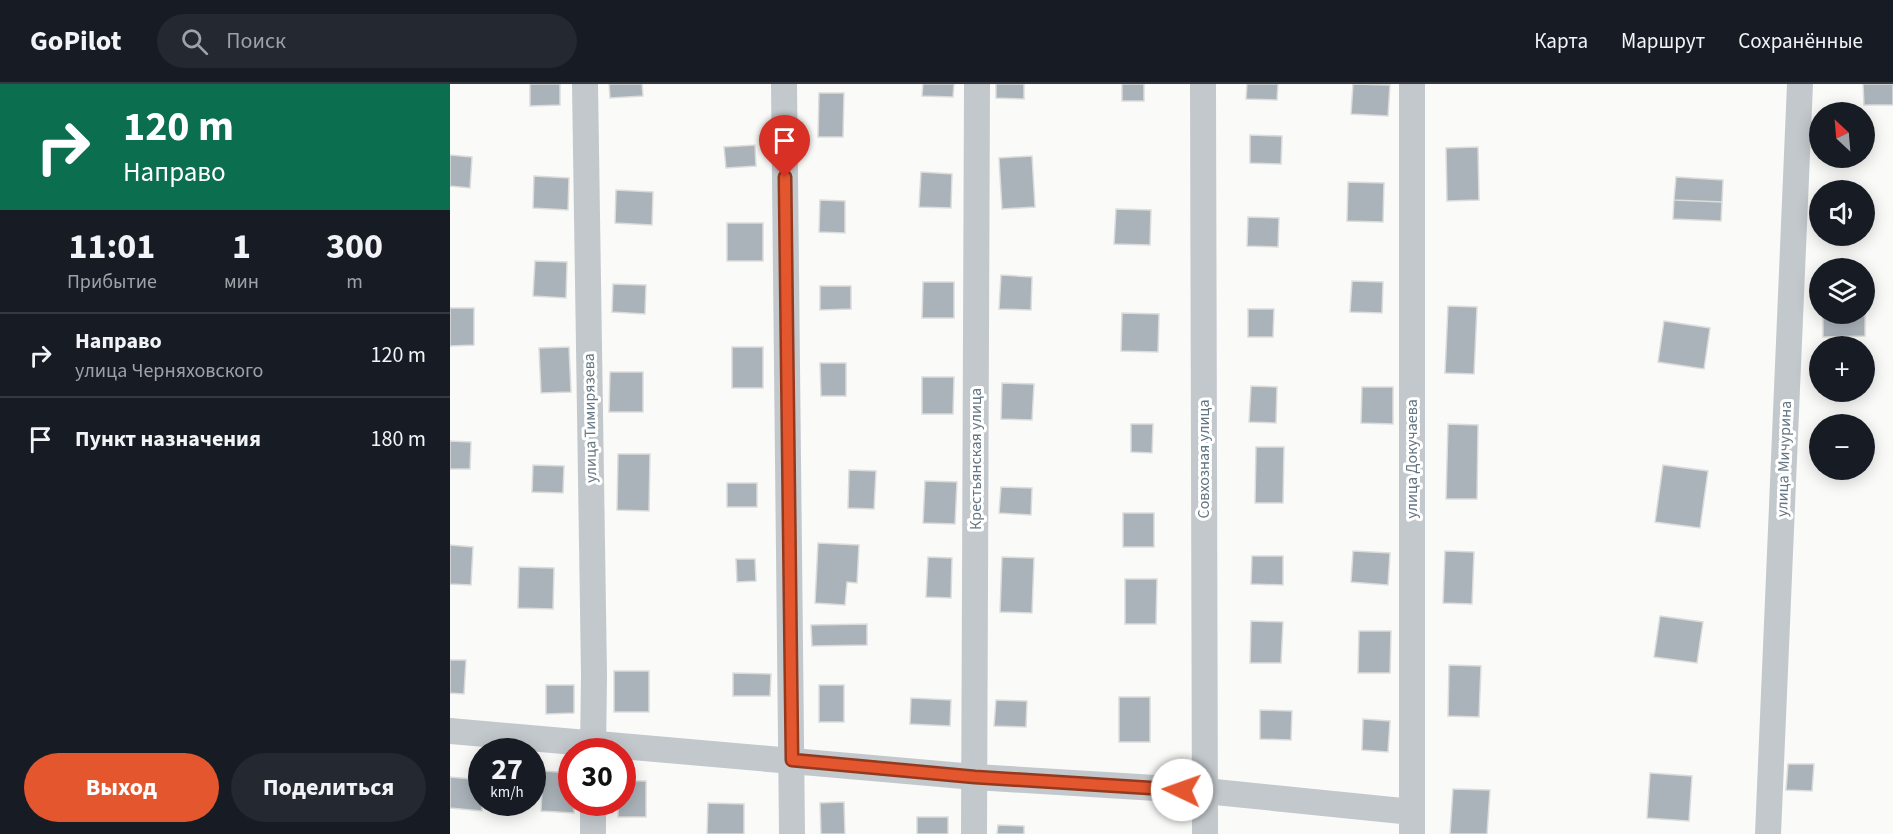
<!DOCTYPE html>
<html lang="ru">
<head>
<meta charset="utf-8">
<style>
	:root { --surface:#171b24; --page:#242831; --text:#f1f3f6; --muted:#9ea1a6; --line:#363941; --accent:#e4572e }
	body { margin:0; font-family:"Source Sans 3",sans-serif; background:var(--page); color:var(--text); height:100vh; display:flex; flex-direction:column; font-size:22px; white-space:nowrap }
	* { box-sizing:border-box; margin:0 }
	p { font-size:20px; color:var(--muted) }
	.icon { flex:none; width:33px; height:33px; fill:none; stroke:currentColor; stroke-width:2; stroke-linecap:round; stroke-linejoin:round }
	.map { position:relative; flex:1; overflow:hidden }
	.side { display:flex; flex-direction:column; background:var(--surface); width:450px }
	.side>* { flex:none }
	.hud { background:#0b6e4f; color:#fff; overflow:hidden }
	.needle { width:39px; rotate:334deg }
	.tools { position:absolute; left:1359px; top:18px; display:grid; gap:12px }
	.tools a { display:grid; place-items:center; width:66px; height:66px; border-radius:50%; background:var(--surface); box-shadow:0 3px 15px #0003; font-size:30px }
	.speed { position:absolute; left:18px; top:654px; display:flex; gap:12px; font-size:30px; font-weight:700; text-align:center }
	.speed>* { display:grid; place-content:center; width:78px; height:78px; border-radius:50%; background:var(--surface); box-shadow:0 3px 15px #0003; line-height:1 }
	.speed small { font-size:15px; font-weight:400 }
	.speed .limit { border:9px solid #d22; background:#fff; color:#111 }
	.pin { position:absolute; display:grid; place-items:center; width:51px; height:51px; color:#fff; margin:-62px -26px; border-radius:50% 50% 50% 0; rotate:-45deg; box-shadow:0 0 6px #0007 }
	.pin .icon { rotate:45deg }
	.me { position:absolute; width:66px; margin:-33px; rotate:273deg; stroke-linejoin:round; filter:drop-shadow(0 0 4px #0008) }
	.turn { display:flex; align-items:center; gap:21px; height:126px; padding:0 24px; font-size:27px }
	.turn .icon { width:78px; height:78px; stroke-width:2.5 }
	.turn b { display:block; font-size:42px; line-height:51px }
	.eta { display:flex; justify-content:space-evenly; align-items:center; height:102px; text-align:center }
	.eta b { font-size:36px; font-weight:700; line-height:42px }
	.primary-button { display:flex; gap:12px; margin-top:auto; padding:12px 24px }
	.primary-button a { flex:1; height:69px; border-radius:36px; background:var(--accent); color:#fff; font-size:24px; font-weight:700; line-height:69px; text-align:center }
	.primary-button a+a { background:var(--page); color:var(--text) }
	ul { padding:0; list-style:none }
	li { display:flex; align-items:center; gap:18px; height:84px; padding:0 24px; border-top:2px solid var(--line) }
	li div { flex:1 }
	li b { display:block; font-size:22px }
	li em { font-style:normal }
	header { display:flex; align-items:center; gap:36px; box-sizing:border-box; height:84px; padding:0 30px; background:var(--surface); border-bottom:2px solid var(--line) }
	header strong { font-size:28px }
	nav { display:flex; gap:33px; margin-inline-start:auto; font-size:21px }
	.search { width:420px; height:54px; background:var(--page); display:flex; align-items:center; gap:15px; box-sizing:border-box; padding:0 21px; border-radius:33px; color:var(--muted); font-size:22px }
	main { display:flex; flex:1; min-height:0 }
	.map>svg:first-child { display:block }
	.building { fill:#aab3b9; stroke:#dcdcda; stroke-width:1.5 }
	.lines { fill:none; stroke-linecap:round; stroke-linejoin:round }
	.minor { stroke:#c3c8cc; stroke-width:26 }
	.route-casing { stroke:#94391e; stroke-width:15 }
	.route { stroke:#e4572e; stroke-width:10 }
	.labels { text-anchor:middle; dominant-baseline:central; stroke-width:6; stroke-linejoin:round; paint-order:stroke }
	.street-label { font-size:16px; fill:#657683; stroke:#fff }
</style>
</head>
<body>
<header>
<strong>GoPilot</strong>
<div class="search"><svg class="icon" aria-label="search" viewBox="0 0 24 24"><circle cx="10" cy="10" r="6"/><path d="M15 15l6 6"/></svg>Поиск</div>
<nav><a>Карта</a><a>Маршрут</a><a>Сохранённые</a></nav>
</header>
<main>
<section class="side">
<div class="hud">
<div class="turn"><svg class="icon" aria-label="right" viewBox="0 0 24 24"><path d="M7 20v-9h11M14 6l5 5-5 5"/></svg><div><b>120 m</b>Направо</div></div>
</div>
<div class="eta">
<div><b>11:01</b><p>Прибытие</p></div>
<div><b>1</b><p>мин</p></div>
<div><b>300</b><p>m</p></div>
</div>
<ul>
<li><svg class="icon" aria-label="right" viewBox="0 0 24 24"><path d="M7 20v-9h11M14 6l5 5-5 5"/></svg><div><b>Направо</b><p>улица Черняховского</p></div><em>120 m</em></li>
<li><svg class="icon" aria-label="arrive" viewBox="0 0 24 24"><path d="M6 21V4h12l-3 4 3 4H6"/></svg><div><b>Пункт назначения</b></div><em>180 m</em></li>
</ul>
<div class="primary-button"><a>Выход</a><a>Поделиться</a></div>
</section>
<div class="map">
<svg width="1443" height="750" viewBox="0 0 1443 750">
	<rect width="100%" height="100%" fill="#fafaf8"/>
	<path class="building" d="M80 0H110V21L80 22Z
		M159 0H192L193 12 160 14Z
		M473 0H504L503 13 472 12Z
		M546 0H574V15L546 14Z
		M672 0H694V17H672Z
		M797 0H828L827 16 796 15Z
		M903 0 940 1 938 32 901 30Z
		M1413 0H1443V21H1414Z
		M369 9H394L393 53H368Z
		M800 51 832 52 831 80 800 79Z
		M305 61 306 82 276 84 274 63Z
		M1028 63 1029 116 997 117 996 64Z
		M0 71 22 73 20 104 0 102Z
		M582 72 585 123 552 125 549 74Z
		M471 88 502 90 501 124 469 123Z
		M84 92 119 94 118 126 83 124Z
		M1226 93 1273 96 1272 118 1224 116Z
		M898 98 934 99 933 138 897 137Z
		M166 106 203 108 202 141 165 139Z
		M370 116 395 117V149L369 148Z
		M1224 116 1272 118 1271 137 1223 135Z
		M666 125 701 126 700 161 664 160Z
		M798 133 829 134 828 163 797 162Z
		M277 139H313V177H277Z
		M85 177 117 178 116 214 83 212Z
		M551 191 582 193 581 226 549 225Z
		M902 197 933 198 932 229 900 228Z
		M473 198H504V234H472Z
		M163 200 196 201 195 230 162 228Z
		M370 202H401V225L370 226Z
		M998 222 1027 223 1024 290 995 289Z
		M0 224H24V261L0 262Z
		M1415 224V252L1373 253V230H1414Z
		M798 225H824L823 253H798Z
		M672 229 709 230 708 268 671 267Z
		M1214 237 1260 244 1254 285 1208 278Z
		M119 263 121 308 91 309 89 264Z
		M282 263H313V304H282Z
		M370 279H396V312H371Z
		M160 288H193V328H159Z
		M472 293H504L503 330H472Z
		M552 299 584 300 582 336 551 335Z
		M801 302 827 303 826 339 799 338Z
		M912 303H943V340L911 339Z
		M681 340H703L702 369 681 368Z
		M998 340 1028 341 1027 415H996Z
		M0 357 21 358 20 385H0Z
		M806 363H834L833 419H805Z
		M168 370H200L199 427 167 426Z
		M83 381 114 382 113 409 82 408Z
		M1213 381 1258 387 1250 444 1205 438Z
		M399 386 426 387 424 425 398 424Z
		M475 397 507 398 505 440 473 439Z
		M277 399H307V423H277Z
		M551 403 582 404 581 431 549 429Z
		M673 429H704V463H673Z
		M368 459 409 461 407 499 397 498 395 521 365 519Z
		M0 461 23 463 21 501 0 500Z
		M903 467 940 469 938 501 901 498Z
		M995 467 1024 468 1022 520 993 519Z
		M802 472H833V501L801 500Z
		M478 473 502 474 501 514 476 513Z
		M552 473 584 474 582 529 550 528Z
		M286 475H305L306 497 287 498Z
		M69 483 104 484 103 525 68 524Z
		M675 495H707L706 540H675Z
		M1210 532 1253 538 1247 579 1204 573Z
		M801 537 833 538 831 579H800Z
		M417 540V561L362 562 361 541Z
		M909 547H941L940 589H908Z
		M0 576H16L14 610 0 609Z
		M999 581 1031 582 1029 633 998 632Z
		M164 587H199V628H164Z
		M283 589 321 590 320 612H283Z
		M96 601H124V629L96 630Z
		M369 601H394V638H369Z
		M669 613H700V658H669Z
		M461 614 501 616 500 642 460 640Z
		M546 616 577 617 576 643 544 642Z
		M810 626 842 627 841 656 810 655Z
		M913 635 940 637 938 668 912 666Z
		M1338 680H1364L1362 707 1336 706Z
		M93 687 122 689V718H124V729L91 727Z
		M1200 689 1242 692 1239 737 1197 734Z
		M0 693 32 696V727L0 724Z
		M172 697H196V733H168V718H172Z
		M1003 705 1040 706 1037 750H1000Z
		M394 718 395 750H371L370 719Z
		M258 719 294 720V750H257Z
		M467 733H498V750H467Z
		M548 741 574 742V750H547Z"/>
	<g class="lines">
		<path class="minor" d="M135 0 144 591 143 668
			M334 0 342 750
			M753 0 755 750
			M0 647 525 693 755 707 962 728
			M143 718V750
			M524 750 527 0
			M962 750V0
			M1318 750 1350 0"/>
	</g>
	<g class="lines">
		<g class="route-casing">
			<path id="route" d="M335 93 342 676 525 693 732 706"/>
		</g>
		<use href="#route" class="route"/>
	</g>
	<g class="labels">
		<g class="street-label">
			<text transform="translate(140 334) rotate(-91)">улица Тимирязева</text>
			<text transform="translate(526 375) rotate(-90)">Крестьянская улица</text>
			<text transform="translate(754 375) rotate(-90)">Совхозная улица</text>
			<text transform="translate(962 375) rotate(-90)">улица Докучаева</text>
			<text transform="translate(1334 375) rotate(-88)">улица Мичурина</text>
		</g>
	</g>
</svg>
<div class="tools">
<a><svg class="needle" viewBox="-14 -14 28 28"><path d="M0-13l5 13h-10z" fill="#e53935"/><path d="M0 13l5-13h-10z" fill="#9ea1a6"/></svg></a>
<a><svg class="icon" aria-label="sound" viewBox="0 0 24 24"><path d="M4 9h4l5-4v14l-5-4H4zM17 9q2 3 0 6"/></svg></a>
<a><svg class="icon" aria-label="layers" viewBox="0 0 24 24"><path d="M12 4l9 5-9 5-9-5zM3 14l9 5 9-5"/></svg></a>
<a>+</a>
<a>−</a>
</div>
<div class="speed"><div>27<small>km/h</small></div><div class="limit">30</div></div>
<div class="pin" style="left:335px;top:93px;background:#d93025"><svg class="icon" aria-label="arrive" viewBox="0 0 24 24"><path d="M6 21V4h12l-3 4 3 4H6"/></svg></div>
<svg class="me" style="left:732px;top:706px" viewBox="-20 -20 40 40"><circle r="19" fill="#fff"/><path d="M0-13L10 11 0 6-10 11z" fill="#e4572e"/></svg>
</div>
</main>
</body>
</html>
